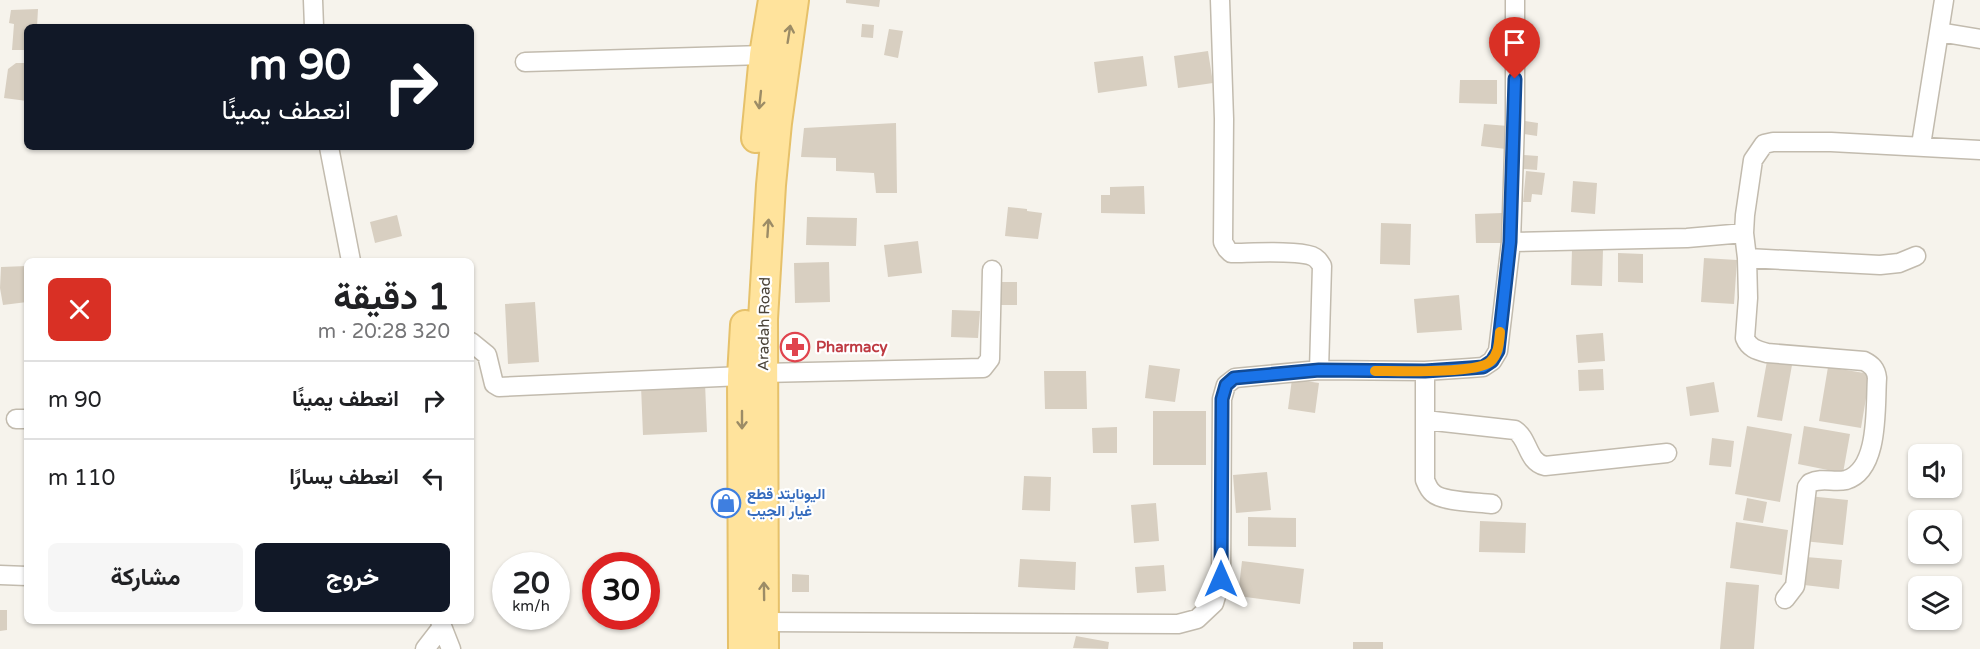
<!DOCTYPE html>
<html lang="ar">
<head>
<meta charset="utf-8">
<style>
	:root { --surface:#fff; --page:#f6f6f6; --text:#202124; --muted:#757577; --line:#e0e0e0; --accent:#111827 }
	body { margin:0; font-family:"Varela Round",Vazirmatn,sans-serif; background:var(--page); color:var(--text); direction:rtl; height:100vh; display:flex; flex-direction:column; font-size:22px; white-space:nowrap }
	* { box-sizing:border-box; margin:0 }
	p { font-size:20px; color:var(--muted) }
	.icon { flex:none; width:33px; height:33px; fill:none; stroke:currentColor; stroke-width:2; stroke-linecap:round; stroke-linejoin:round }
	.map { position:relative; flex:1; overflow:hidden; direction:ltr }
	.side { position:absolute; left:24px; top:258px; width:450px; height:366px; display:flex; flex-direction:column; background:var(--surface); border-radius:9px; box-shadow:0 2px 4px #0004; direction:rtl }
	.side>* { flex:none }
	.top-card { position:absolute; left:24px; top:24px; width:450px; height:126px; border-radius:9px; box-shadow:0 2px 4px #0004; direction:rtl; background:#111827; color:#fff; overflow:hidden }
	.tools { position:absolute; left:1908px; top:444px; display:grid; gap:12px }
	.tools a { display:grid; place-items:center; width:54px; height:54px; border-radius:9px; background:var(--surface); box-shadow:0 2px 4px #0004; font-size:30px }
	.speed { position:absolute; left:492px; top:552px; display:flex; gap:12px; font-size:30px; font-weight:700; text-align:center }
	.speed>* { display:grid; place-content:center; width:78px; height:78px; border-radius:50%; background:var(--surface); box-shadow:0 2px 4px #0004; line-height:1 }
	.speed small { font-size:15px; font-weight:400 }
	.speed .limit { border:9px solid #d22; background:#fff; color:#111 }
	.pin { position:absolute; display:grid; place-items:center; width:51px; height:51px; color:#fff; margin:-62px -26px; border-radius:50% 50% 50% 0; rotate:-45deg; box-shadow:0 0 6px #0007 }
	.pin .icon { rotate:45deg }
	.me { position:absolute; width:66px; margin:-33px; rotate:0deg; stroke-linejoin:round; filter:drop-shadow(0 0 4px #0008) }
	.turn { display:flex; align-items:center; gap:21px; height:126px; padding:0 24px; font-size:27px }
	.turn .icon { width:78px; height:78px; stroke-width:2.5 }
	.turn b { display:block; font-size:42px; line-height:51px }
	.round { display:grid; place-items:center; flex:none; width:63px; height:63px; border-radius:9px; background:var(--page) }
	.head { display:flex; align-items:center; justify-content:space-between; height:102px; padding:0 24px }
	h1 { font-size:36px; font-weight:700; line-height:45px }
	.button { display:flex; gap:12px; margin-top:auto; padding:12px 24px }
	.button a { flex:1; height:69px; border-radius:9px; background:var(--accent); color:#fff; font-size:24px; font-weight:700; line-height:69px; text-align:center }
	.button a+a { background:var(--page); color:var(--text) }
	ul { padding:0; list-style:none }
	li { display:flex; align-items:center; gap:18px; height:78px; padding:0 24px; border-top:2px solid var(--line) }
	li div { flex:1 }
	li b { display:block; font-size:22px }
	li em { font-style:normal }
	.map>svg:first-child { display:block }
	.building { fill:#d8cfc1 }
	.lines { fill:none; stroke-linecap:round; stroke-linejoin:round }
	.street-casing { stroke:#c2bbae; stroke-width:21 }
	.primary-casing { stroke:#e6c16a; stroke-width:32 }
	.street { stroke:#fff; stroke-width:18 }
	.primary { stroke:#ffe39c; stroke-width:28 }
	.oneway { stroke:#9c8c66 }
	.route-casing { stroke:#114b97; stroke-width:15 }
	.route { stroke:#1a73e8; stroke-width:10 }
	.slow { stroke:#f59e0b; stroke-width:10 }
	.labels { text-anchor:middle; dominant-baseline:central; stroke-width:4.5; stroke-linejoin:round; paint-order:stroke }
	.street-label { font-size:15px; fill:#4b4439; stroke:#fff }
	.health-label { font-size:15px; font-weight:bold; fill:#be3a42; stroke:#fff; text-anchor:start }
	.shop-label { font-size:15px; font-weight:bold; fill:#366cbe; stroke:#fff; text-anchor:start }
</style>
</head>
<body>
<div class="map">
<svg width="1980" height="649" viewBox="0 0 1980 649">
	<rect width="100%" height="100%" fill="#f6f3ec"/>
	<path class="building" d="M846 0H880L879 7 846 3Z
		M38 9 37 27H27V50H12L14 24 9 23 11 10Z
		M862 24 874 25 873 38 861 37Z
		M889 29 903 31 898 58 884 55Z
		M1208 51 1213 83 1178 88 1174 56Z
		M1143 56 1147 86 1098 93 1094 62Z
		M16 63H27V101L4 98 8 69Z
		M1460 80H1497V104L1459 103Z
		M1525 121 1538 123 1537 136 1524 134Z
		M896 123 897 193H876L874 173 836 171V158L801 157 804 128Z
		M1484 124 1508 126 1506 149 1481 146Z
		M1524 155 1538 156 1537 170 1523 169Z
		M1526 171 1545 173 1542 195 1532 194 1531 202H1523Z
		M1573 181 1597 183 1595 214 1571 212Z
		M1144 186 1145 214 1101 213V195H1110V187Z
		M1008 207 1027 209V211L1042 213 1038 239 1005 236Z
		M1502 213 1503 243H1476L1475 214Z
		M397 215 402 236 375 243 370 222Z
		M807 217 857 218 856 246 806 245Z
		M1381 223 1411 224 1410 265 1380 264Z
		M918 241 922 273 888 277 884 245Z
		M1572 249 1603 250 1602 286 1571 285Z
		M1618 253 1643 254V283L1618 282Z
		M1704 258 1737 260 1734 304 1701 302Z
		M829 262 830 302 795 303 794 263Z
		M27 266V302L3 305 0 288 1 267Z
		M997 282H1017V305H996Z
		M1459 295 1462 330 1417 333 1414 299Z
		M535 302 539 362 508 364 505 304Z
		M952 310 980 311 978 338 951 337Z
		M1603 333 1605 361 1578 363 1576 335Z
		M1767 361 1792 365 1782 421 1757 417Z
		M1149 365 1180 369 1175 402 1145 398Z
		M1828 367 1870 374 1861 428 1819 421Z
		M1603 369 1604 390 1579 391 1578 370Z
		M1044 371H1086L1087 409H1045Z
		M1292 379 1319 383 1315 413 1288 409Z
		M1714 382 1719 412 1690 416 1686 387Z
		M705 383 707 432 643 435 641 386Z
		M1153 411H1206V465H1153Z
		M1747 426 1792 434 1780 502 1735 494Z
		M1804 426 1850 434 1843 473 1798 464Z
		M1117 427V453H1093L1092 428Z
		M1712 438 1734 441 1731 467 1709 465Z
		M1267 472 1271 510 1236 513 1233 475Z
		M1024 476 1051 477 1050 511 1022 510Z
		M1808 496 1848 500 1843 545 1803 541Z
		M1747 498 1767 502 1763 523 1743 520Z
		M1156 503 1159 541 1134 543 1131 505Z
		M1248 517 1296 518V547L1248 546Z
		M1480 521 1526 523 1525 553 1479 552Z
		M1736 522 1788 530 1782 575 1730 568Z
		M1806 557 1842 560 1839 589 1804 585Z
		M1020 559 1076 562 1075 590 1018 587Z
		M1242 561 1304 569 1300 604 1238 596Z
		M1164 565 1166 591 1137 593 1135 567Z
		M792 574 809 575V592H792Z
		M1726 582 1759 585 1754 649H1720Z
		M0 610H7V630L0 631Z
		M1076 636 1109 642 1108 649 1073 648Z
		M1353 642H1383V649H1353Z"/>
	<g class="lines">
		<g class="street-casing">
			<path id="street" d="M313 0 314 27
				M1220 0 1224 119 1223 242 1227 249 1231 253C1250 253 1296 250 1312 256 1317 258 1319 261 1322 266L1319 370
				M1939 32 1980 39
				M525 62 764 55
				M1921 145 1944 0
				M329 147 351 261
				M1511 242 1515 122V0
				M1747 258 1880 265 1899 263 1916 256
				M471 342 487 355 494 384 499 387 742 376
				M1425 371V480C1427 485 1429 490 1433 493 1442 502 1478 502 1492 504
				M763 373 983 368 990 359 992 270
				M16 419H27
				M1425 420 1515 430C1529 439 1527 462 1545 466L1667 453
				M0 575 27 576
				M1785 599 1795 586 1807 487 1810 483C1822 477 1834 483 1846 480 1880 470 1875 406 1877 378 1876 369 1872 365 1864 361L1767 353C1756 350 1749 348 1745 338L1748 298 1747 258 1744 233 1745 215 1753 160 1764 144 1773 142H1831L1980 150
				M440 621 451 649
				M754 622 1178 624 1197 619 1214 603 1221 579 1222 399 1226 385 1235 378 1319 370 1425 371 1470 368 1483 367 1492 361 1498 351 1511 242 1687 238 1744 233
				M425 649 442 627"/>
		</g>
		<g class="primary-casing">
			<path id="primary" d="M756 138 764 55 773 0
				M743 649 742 376 745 325
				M764 649 763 319 771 185 777 123 794 0"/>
		</g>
		<use href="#street" class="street"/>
		<use href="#primary" class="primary"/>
	</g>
	<defs><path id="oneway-shaft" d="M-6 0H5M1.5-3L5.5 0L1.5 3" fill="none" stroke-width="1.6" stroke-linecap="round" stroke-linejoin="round" transform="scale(1.5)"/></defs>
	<g class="oneway">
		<use href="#oneway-shaft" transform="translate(789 34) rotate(-81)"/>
		<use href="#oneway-shaft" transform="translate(760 100) rotate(96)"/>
		<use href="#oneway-shaft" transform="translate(768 228) rotate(-86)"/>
		<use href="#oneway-shaft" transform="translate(742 420) rotate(90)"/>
		<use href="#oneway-shaft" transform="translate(764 591) rotate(-91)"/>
	</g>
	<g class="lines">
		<g class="route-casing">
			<path id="route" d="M1221 579 1222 399 1226 385 1234 378 1319 370 1425 371 1470 368 1483 367 1492 361 1498 351 1510 242 1515 79"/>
		</g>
		<use href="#route" class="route"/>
		<path class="slow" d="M1375 371C1396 371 1476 374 1490 362 1499 354 1499 343 1500 332"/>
	</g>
	<defs>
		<g id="pharmacy-ring" transform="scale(1.5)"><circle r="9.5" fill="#fff" stroke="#e0444e" stroke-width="1.5"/><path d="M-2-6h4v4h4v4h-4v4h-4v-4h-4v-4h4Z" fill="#e0444e"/></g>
		<g id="shop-ring" transform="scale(1.5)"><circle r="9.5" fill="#fff" stroke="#3f7fe0" stroke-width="1.5"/><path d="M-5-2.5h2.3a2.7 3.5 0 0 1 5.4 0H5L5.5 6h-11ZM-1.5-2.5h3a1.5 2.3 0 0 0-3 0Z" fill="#3f7fe0"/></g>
	</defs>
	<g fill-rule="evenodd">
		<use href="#pharmacy-ring" x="795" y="347"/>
		<use href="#shop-ring" x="726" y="503"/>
	</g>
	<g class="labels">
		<g class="street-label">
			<text transform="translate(764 324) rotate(-89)">Aradah Road</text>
		</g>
		<g class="health-label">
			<text x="816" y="347">Pharmacy</text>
		</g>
		<g class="shop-label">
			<text x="747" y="494">اليونايتد قطع<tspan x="747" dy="17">غيار الجيب</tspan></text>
		</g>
	</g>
</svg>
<div class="tools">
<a><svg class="icon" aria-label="sound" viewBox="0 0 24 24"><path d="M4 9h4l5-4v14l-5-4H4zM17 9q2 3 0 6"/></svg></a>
<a><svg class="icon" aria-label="search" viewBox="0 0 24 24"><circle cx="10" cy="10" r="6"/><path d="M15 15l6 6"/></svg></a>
<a><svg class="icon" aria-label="layers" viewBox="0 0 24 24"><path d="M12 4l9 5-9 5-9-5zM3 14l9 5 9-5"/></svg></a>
</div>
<div class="speed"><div>20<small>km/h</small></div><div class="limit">30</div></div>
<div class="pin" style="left:1515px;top:79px;background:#d93025"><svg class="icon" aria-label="arrive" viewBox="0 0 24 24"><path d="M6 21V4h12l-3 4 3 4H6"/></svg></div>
<svg class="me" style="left:1221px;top:579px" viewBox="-20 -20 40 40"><path d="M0-17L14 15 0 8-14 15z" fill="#1a73e8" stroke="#fff" stroke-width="4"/></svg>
<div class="top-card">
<div class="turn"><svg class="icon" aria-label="right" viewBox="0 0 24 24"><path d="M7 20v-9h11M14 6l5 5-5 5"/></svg><div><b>90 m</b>انعطف يمينًا</div></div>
</div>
<section class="side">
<div class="head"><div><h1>1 دقيقة</h1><p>320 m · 20:28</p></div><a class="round" style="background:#d93025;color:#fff"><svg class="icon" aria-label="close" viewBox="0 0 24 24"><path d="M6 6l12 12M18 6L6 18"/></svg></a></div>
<ul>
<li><svg class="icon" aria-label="right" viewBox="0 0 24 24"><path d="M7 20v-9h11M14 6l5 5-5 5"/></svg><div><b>انعطف يمينًا</b></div><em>90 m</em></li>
<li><svg class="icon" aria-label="left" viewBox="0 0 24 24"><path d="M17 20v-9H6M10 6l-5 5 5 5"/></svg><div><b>انعطف يسارًا</b></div><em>110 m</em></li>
</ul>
<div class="button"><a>خروج</a><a>مشاركة</a></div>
</section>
</div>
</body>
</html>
